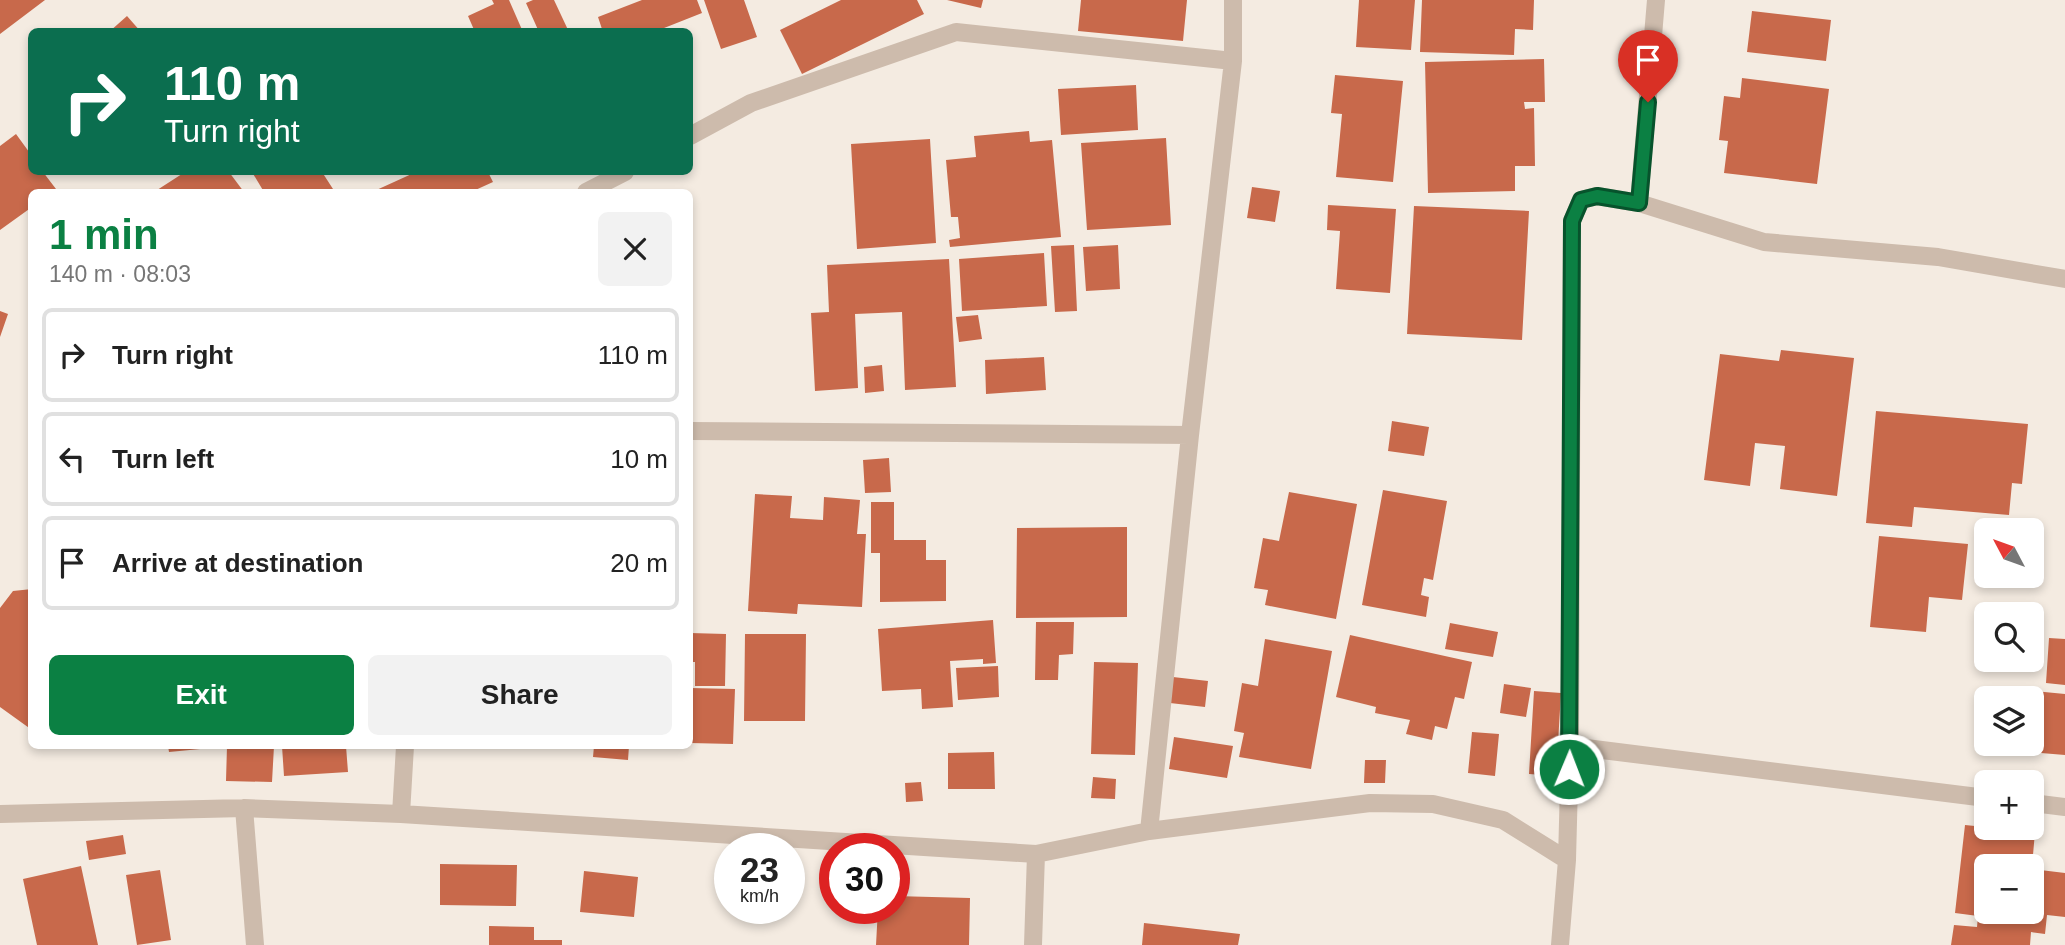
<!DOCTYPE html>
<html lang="en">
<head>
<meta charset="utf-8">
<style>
	:root { --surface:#fff; --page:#f2f2f2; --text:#222; --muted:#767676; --line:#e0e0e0; --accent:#0b8043 }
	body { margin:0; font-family:Helvetica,sans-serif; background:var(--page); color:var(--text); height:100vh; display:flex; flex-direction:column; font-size:26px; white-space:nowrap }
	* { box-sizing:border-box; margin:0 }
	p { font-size:23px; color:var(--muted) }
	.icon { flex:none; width:38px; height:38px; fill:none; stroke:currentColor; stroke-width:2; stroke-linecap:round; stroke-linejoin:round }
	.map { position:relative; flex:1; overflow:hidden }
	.details { position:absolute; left:28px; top:189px; width:665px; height:560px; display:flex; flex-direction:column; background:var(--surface); border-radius:10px; box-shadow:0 4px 10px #0003 }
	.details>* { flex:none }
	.top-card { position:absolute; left:28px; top:28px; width:665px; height:147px; border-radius:10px; box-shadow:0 4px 10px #0003; background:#0b6e4f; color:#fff; overflow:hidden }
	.needle { width:46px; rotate:311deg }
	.tools { position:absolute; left:1974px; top:518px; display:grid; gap:14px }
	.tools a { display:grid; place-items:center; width:70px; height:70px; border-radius:10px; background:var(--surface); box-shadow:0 4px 10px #0003; font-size:35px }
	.speed { position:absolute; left:714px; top:833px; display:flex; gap:14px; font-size:35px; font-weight:700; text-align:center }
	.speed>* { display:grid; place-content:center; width:91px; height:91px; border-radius:50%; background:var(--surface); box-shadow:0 4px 10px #0003; line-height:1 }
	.speed small { font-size:18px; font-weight:400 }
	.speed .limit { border:10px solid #d22; background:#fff; color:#111 }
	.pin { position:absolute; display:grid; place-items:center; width:60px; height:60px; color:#fff; margin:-72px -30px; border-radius:50% 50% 50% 0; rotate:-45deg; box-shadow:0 0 7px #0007 }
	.pin .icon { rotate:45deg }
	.me { position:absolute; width:77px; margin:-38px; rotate:1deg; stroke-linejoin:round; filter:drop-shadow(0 0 5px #0008) }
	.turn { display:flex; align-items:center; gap:24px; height:147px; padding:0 21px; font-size:32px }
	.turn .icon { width:91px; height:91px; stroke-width:2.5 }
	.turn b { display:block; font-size:49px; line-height:60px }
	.round { display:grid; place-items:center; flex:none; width:74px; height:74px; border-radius:10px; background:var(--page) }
	.headline { display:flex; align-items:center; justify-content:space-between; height:119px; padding:0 21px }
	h1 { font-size:42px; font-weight:600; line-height:52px; color:var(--accent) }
	.cta { display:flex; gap:14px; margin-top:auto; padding:14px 21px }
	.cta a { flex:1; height:80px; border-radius:10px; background:var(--accent); color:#fff; font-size:28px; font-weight:600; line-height:80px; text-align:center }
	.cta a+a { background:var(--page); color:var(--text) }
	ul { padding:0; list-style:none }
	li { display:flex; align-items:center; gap:21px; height:94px; margin:0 14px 10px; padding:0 7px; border:4px solid var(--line); border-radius:10px }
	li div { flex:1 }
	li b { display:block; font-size:26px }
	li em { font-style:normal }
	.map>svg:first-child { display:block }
	.building { fill:#c8694b }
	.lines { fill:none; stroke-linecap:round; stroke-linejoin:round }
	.minor { stroke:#cdbbac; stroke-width:18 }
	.route-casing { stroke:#07532c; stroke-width:18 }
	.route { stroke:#0b8043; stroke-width:12 }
</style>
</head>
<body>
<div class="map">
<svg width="2065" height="945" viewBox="0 0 2065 945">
	<rect width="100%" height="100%" fill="#f4ebe1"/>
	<path class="building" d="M0 0H45L0 34Z
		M492 0H509L523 32H475L468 16 494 4Z
		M533 0H554L569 32H539L526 3Z
		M642 0H697L702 13 654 32H603L598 17Z
		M704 0H744L757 37 721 49Z
		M841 0H917L924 14 802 74 780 30Z
		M947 0H983L981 8Z
		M1081 0H1187L1183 41 1078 31Z
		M1359 0H1415L1411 50 1356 47Z
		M1422 0H1534L1533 30 1515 29 1514 55 1420 52Z
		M1752 11 1831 20 1826 61 1747 52Z
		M127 16 141 32H109Z
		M1544 59 1545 102H1524L1525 109 1534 108 1535 166H1515V191L1428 193 1425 62Z
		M1335 75 1403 81 1393 182 1336 177 1342 114 1331 113Z
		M1742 78 1829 89 1817 184 1724 173 1728 141 1719 140 1724 96 1740 98Z
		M1136 85 1138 130 1061 135 1058 89Z
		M1029 131 1030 142 1052 140 1061 237 950 247 949 240 960 238 958 217H951L946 160 976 157 974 136Z
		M16 134 32 156V172H43L56 189 51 192H32V207L0 230V146Z
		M1166 138 1171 225 1087 230 1081 143Z
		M930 139 936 243 857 249 851 144Z
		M185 172H229L244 192H154Z
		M252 172H322L333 189 326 192H264Z
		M416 172H488L493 182 471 192H372Z
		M1252 187 1280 191 1275 222 1247 218Z
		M1328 205 1396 209 1390 293 1336 289 1340 231 1327 230Z
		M1414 206 1529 211 1522 340 1407 334Z
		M1074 245 1077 311 1055 312 1051 246Z
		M1118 245 1120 289 1086 291 1083 247Z
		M1044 253 1047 306 962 311 959 259Z
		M949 259 956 387 905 390 902 312 855 314 858 388 815 391 811 313 829 312 827 265Z
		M0 311 8 314 0 337Z
		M978 315 982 339 959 342 956 317Z
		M1781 350 1854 358 1837 496 1780 489 1785 446 1755 443 1750 486 1704 480 1720 354 1779 361Z
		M1044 357 1046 390 986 394 985 360Z
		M882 365 884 391 865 393 864 367Z
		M1876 411 2028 424 2022 484 2012 483 2009 515 1914 507 1912 527 1866 523Z
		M1392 421 1429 427 1424 456 1388 451Z
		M889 458 891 492 865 493 863 460Z
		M1383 490 1447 501 1433 580 1424 578 1421 595 1429 597 1426 617 1362 605Z
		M1289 492 1357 504 1336 619 1265 605 1268 590 1254 588 1263 538 1279 541Z
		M755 494 792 496 790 518 823 520 824 497 860 500 857 534H866L862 607 798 604 797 614 748 611Z
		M871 502H894V540H926V560H946V601L880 602V553H871Z
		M1127 527V617L1016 618 1017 528Z
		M1879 536 1968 544 1962 600 1929 597 1926 632 1870 627Z
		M32 589V730L0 707V608L13 591Z
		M993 620 996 663 983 664V659L950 661 953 707 922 709 921 689 882 691 878 629Z
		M1036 622H1074L1073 654 1059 655 1058 680H1035Z
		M1450 623 1498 632 1493 657 1445 649Z
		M690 633 726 634 725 686H695V662H690Z
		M745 634H806L805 721H744Z
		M1350 635 1472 662 1464 699 1455 697 1447 729 1435 726 1432 740 1406 734 1410 720 1375 713 1376 707 1336 697Z
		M2049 638 2065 639V685L2046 683Z
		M1265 639 1332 651 1311 769 1239 757 1244 733 1234 731 1242 683 1258 686Z
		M1094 662 1138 663 1135 755 1091 754Z
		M998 666 999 697 958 700 956 668Z
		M1173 677 1208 681 1205 707 1170 703Z
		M1504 684 1531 688 1526 717 1500 713Z
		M690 688 735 689 733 744 690 743Z
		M1534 691 1561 693 1556 776 1529 774Z
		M2034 691 2065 694V755L2028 752 2029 744H2032Z
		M1472 732 1499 734 1495 776 1468 773Z
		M1174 737 1233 746 1227 778 1169 769Z
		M168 746H221V747L169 752Z
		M227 746H274L272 782 226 781Z
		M282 746H346L348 772 284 776Z
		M594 746H629L628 760 593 757Z
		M994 752 995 789H948V753Z
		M1365 760H1386L1385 783H1364Z
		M1093 777 1116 779 1115 799 1091 798Z
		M921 782 923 801 906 802 905 783Z
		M1965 825 2035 832 2032 866H1986V912H2032V869L2065 873V917L2047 915 2045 934 2031 932 2030 945H1951L1954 925 1977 927 1978 916 1955 913Z
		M123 835 126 854 89 860 86 841Z
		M440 864 517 865 516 906 440 905Z
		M81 866 98 945H37L23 879Z
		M160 870 171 940 137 945 126 875Z
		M584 871 638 877 634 917 580 912Z
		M894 896 970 898 969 945H876L878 908H894Z
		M1144 923 1240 934 1238 945H1142Z
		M489 926 534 927V940H562V945H489Z"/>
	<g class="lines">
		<path class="minor" d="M690 136 751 103 956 32 1233 61
			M586 192 625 172
			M1639 203 1656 0
			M690 431 1190 435
			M1570 746 1986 798
			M2032 803 2065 807
			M244 808 255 945
			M0 814 244 808 401 814 1036 854 1149 831 1370 803 1433 804 1503 820 1567 860
			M401 814 405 746
			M1149 831 1190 435 1233 61V0
			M1033 945 1036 854
			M1560 945 1567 860 1570 746 1572 221 1581 200 1597 196 1639 203 1764 242 1938 257 2065 279"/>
	</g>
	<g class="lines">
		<g class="route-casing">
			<path id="route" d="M1569 769 1572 221 1581 200 1597 196 1639 203 1648 102"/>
		</g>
		<use href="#route" class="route"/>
	</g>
</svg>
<div class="tools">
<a><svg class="needle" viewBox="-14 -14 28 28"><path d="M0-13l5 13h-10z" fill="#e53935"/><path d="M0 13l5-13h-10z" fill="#767676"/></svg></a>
<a><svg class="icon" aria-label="search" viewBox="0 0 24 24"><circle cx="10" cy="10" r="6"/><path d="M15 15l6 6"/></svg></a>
<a><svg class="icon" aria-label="layers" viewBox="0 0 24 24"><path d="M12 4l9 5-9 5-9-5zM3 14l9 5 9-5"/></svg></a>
<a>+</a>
<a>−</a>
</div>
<div class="speed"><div>23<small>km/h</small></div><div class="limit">30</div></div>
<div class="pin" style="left:1648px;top:102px;background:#d93025"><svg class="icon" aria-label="arrive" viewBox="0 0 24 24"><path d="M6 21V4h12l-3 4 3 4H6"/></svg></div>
<svg class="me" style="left:1569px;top:769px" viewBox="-20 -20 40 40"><circle r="17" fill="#0b8043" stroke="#fff" stroke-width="3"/><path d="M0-11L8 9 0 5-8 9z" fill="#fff"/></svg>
<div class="top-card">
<div class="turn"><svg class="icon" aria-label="right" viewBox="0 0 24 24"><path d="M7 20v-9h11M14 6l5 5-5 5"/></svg><div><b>110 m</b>Turn right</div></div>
</div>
<section class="details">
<div class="headline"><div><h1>1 min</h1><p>140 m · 08:03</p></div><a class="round"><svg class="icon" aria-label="close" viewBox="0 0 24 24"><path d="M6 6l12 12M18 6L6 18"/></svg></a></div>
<ul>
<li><svg class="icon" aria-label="right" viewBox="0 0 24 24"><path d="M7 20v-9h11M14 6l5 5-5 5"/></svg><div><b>Turn right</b></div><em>110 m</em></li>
<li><svg class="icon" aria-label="left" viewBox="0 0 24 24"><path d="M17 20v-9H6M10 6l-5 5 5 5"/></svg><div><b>Turn left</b></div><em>10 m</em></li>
<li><svg class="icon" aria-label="arrive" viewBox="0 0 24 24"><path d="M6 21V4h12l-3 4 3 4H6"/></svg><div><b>Arrive at destination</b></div><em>20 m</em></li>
</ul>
<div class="cta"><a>Exit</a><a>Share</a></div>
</section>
</div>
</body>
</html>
